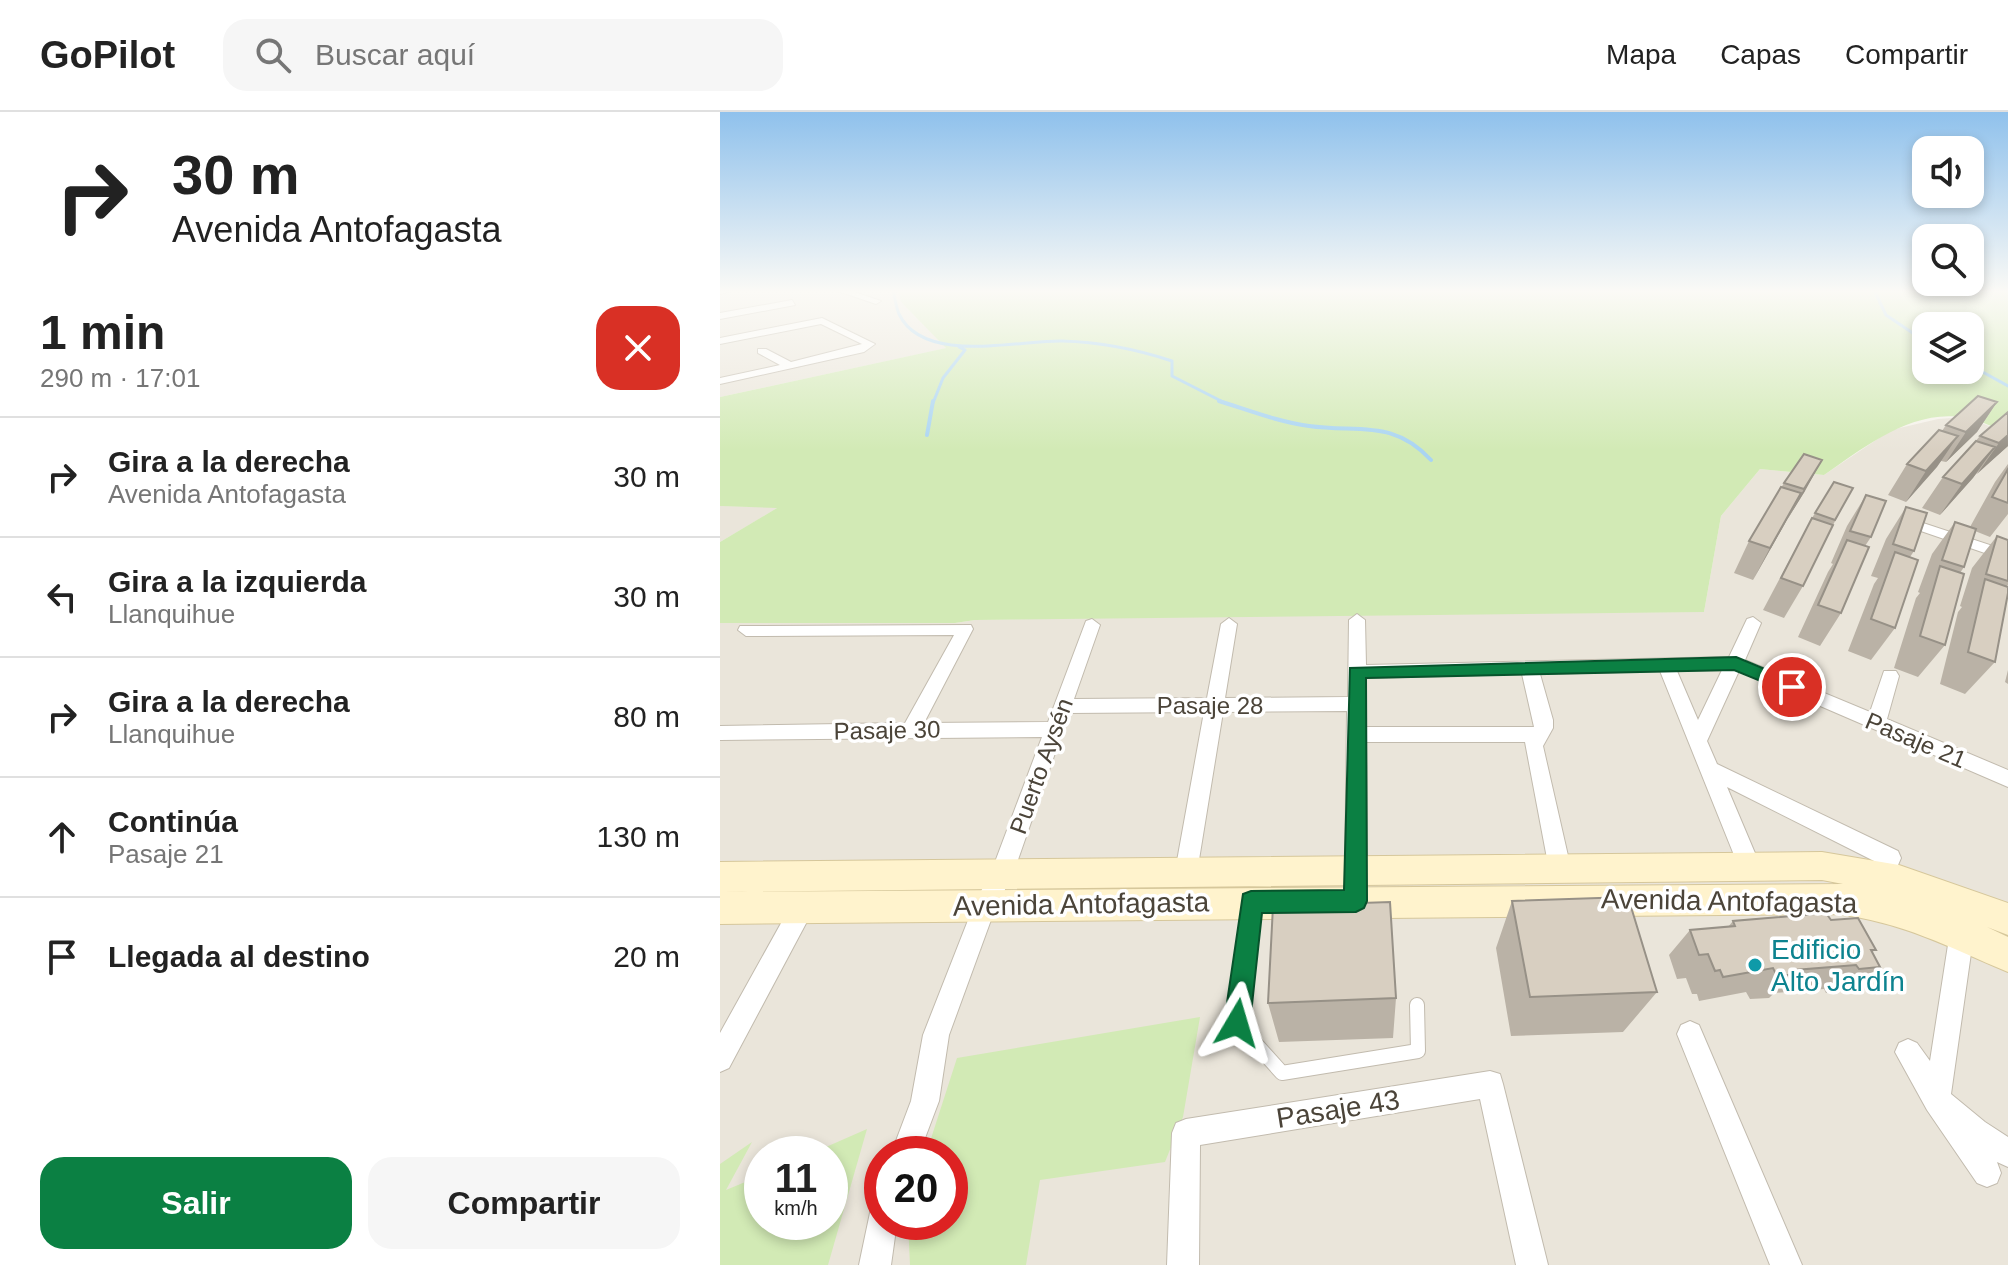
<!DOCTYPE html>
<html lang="es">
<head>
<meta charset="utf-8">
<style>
	:root { --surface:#fff; --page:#f6f6f6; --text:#222; --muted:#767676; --line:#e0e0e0; --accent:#0b8043 }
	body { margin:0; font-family:Helvetica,sans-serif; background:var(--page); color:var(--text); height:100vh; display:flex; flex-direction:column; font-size:30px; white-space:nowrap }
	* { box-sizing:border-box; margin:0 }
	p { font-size:26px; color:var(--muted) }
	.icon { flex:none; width:44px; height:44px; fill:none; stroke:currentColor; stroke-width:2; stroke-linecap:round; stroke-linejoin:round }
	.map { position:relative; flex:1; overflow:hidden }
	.details { display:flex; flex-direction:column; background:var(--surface); width:720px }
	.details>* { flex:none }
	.top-card { background:#fff; color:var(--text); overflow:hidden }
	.fabs { position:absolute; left:1192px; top:24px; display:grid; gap:16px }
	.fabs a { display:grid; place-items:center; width:72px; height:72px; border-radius:16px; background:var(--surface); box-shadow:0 4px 12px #0003; font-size:40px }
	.speed { position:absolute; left:24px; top:1024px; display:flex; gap:16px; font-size:40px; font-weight:700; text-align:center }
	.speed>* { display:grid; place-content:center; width:104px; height:104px; border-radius:50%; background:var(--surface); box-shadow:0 4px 12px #0003; line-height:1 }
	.speed small { font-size:20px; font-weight:400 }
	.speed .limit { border:12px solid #d22; background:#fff; color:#111 }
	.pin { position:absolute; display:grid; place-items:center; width:68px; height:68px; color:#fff; margin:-34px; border:4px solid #fff; border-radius:50%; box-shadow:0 2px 8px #0007 }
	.me { position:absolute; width:88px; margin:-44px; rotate:7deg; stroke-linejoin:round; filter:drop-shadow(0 0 6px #0008) }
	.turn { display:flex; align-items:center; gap:28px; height:168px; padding:0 40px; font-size:36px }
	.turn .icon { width:104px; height:104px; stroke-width:2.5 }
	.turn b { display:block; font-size:56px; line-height:68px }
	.round { display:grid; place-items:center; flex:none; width:84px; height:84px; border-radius:24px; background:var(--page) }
	.summary { display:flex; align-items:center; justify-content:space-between; height:136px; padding:0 40px }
	h1 { font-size:48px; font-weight:600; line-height:60px }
	.primary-button { display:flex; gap:16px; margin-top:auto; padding:16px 40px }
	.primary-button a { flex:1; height:92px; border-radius:24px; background:var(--accent); color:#fff; font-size:32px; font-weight:600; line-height:92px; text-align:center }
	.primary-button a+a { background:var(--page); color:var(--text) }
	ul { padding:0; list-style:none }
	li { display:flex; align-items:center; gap:24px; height:120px; padding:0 40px; border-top:2px solid var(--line) }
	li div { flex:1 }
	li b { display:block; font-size:30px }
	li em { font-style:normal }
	header { display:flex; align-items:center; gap:48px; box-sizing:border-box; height:112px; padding:0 40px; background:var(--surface); border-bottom:2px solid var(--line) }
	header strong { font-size:38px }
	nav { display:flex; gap:44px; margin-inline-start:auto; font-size:28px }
	.search { width:560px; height:72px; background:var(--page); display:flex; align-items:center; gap:20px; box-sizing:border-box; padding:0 28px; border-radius:24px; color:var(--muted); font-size:30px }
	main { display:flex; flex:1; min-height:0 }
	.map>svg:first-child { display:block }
	.residential { fill:#eae5da; fill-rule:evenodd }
	.green { fill:#d2eab5; fill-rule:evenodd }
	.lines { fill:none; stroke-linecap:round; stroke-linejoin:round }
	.stream-far1 { stroke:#a9d4f2; stroke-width:3 }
	.stream { stroke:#a9d4f2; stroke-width:4 }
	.lane-far1-casing { stroke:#c2bbae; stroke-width:13 }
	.lane-casing { stroke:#c2bbae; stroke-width:16 }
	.street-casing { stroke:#c2bbae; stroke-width:2 }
	.secondary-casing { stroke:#d6c79b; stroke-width:2 }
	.lane-far1 { stroke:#fff; stroke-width:11 }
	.lane { stroke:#fff; stroke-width:14 }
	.street { fill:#fff; fill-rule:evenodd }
	.secondary { fill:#fff3cd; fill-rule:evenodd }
	.wall { fill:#bab2a6 }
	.shaded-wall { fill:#979187 }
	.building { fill:#d8cfc1; stroke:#979187; stroke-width:2 }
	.route { fill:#0b8043; stroke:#07532c; stroke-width:2 }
	.culture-dot { fill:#0f9aa8; stroke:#fff; stroke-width:3 }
	.labels { text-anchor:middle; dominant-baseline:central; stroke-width:7; stroke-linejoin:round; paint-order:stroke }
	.street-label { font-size:24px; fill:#4b4439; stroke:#fff }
	.near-street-label { font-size:28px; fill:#4b4439; stroke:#fff }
	.near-culture-label { font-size:28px; fill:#0d838f; stroke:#fff; text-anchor:start }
</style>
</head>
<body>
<header>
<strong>GoPilot</strong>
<div class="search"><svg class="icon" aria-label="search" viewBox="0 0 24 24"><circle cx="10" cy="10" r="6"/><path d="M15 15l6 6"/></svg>Buscar aquí</div>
<nav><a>Mapa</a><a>Capas</a><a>Compartir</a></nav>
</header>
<main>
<section class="details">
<div class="top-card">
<div class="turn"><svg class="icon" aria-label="right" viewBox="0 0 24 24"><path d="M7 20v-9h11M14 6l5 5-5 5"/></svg><div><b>30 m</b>Avenida Antofagasta</div></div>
</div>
<div class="summary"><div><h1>1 min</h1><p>290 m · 17:01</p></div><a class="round" style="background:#d93025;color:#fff"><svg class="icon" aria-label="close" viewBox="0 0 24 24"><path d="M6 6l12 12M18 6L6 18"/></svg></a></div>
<ul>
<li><svg class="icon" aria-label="right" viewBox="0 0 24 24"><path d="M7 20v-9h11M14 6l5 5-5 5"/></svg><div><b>Gira a la derecha</b><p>Avenida Antofagasta</p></div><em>30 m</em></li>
<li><svg class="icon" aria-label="left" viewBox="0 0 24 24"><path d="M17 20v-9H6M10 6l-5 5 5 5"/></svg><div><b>Gira a la izquierda</b><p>Llanquihue</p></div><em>30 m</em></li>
<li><svg class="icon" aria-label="right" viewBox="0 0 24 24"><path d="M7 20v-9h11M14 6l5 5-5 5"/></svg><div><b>Gira a la derecha</b><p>Llanquihue</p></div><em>80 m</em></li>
<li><svg class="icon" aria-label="ahead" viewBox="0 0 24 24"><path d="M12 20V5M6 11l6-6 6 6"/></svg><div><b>Continúa</b><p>Pasaje 21</p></div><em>130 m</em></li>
<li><svg class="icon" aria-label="arrive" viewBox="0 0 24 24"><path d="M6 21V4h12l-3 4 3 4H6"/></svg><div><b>Llegada al destino</b></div><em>20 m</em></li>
</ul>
<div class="primary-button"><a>Salir</a><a>Compartir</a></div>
</section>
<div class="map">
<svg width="1288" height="1153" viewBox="0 0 1288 1153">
	<rect width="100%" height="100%" fill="#f6f3ec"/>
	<path class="residential" d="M0 178H178L181 190 227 236 0 285Z
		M1245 305 1288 321V1153H0V511H235L255 508 636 501 984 500 1001 404 1040 357 1104 363 1171 318 1218 307ZM42 1042H110V1110H42ZM162 1042H230V1110H162Z
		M0 394 59 395 0 430Z"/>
	<path class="green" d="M178 178H1288V321C1275 316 1260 308 1246 306 1194 295 1143 336 1104 363L1040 357 1001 404 984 500 255 508 235 511H0V430L57 396 0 394V285L226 236 181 190ZM1206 214H1250V258H1206Z
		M480 905 463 1005 445 1050 320 1068 306 1153H190L188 1110H230V1042H206L237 946Z
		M147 1017 108 1153H0V1052L32 1030 6 1078 42 1063V1110H110V1042H90Z"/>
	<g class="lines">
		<path class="stream-far1" d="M173 178C175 186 176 195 179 202 203 253 299 228 342 229 380 230 416 237 452 249V264L505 291
			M1154 178 1166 203 1206 230
			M1250 253 1288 274
			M213 291 223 266 245 238 239 235"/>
		<path class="stream" d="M499 289C528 298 559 310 589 314 639 321 673 307 711 348
			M207 323 213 289"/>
		<g class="lane-far1-casing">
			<path id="lane-far1" d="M524 853 530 797"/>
		</g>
		<g class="lane-casing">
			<path id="lane" d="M524 851 517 911 562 961 698 939 697 893"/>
		</g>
		<g class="street-casing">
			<path id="street" d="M0 178H16L0 182Z
				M115 178H128L161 189 156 192Z
				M72 188 75 193 0 207V201Z
				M102 206 155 232 144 240 0 272V266L60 253 38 241V237H46L71 250 142 232 101 212 0 232V226Z
				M1203 411 1288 439V449L1198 418 1196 415Z
				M637 502 645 508 646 553 1009 545 1027 507 1033 505 1041 511 1025 548 1150 600 1164 559H1176L1179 564 1167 607 1288 658V675L1019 559 987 629 997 652 1178 739 1181 746 1178 753 1170 756 1162 753 1007 675 1040 753 1037 760 1029 763 1021 760 1018 753 940 559 820 562 833 608V616L823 634 851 757 848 764 840 767 832 764 829 757 805 630H646L647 766 644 773 636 776 628 773 625 766 627 599 503 600 477 760 474 767 466 770 458 767 455 760 484 600 349 601 293 762 275 797 229 923 219 989 199 1042H171L191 989 203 923 254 793 272 758 322 625 0 628V614L185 611 234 523 26 524 18 518 20 514 251 513 253 517 204 611 328 610 366 509 372 507 380 513 354 587 487 586 501 512 509 506 517 512 505 586 628 585 629 508ZM1002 558 978 608 957 559ZM802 562 814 615H646V566Z
				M83 783 91 786 94 794 91 802 9 956 0 960V921L75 786Z
				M1242 809 1250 812 1254 820 1231 982 1265 1010 1288 1025V1055L1277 1050 1281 1061 1277 1071 1267 1075 1257 1071 1207 998 1175 940 1179 931 1188 927 1197 931 1210 949 1230 820 1234 812Z
				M970 909 979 913 1082 1153H1050L957 922 961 913Z
				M770 959 780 962 783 972 828 1153H796L760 987 480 1033 479 1153H447L452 1021 456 1011 466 1007Z
				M162 1092V1110H177L171 1153H139L151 1096Z"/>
		</g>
		<g class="secondary-casing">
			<path id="secondary" d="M1102 740 1179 753 1288 791V823L1267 815 1288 825V860C1228 835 1183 810 1116 802L0 812V780L1123 772 1102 768 0 780V750Z"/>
		</g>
		<use href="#lane-far1" class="lane-far1"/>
		<use href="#lane" class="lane"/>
		<use href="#street" class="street"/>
		<use href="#secondary" class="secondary"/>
	</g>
	<path class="wall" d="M1277 290 1257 320 1226 350 1221 349 1186 390 1168 383 1187 352 1222 319 1226 313Z
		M1260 324 1288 334 1256 362 1220 403 1202 396 1223 365Z
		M1084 342 1085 379 1067 408 1033 468 1014 461 1029 429 1064 371Z
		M1288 352V402L1270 425 1255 419 1244 455 1240 461 1225 533 1198 565 1174 556 1196 486 1200 481 1198 480 1212 442 1235 410 1250 415 1275 370Z
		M1114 370 1133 376 1113 413 1083 474 1064 506 1043 498 1092 406Z
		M1146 383 1151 425 1145 434 1121 501 1100 534 1078 525 1108 460 1113 452 1111 451 1127 414Z
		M1186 395 1194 439 1190 445 1175 516 1151 548 1128 539 1154 472 1158 466 1151 464 1166 427Z
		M1277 424 1288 428V473L1286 475 1275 550 1245 582 1220 572 1238 500 1242 495 1240 494 1252 456Z
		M1288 558V572L1285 570Z
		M792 789 937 880 903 920 791 924 776 836Z
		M1111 808 1156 838 1152 840 1160 855 1127 879 1106 881 1104 877 1054 881 1049 886 1030 887 1026 880 979 889 977 882H972L966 866 957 867 949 843 970 818 1008 815 1013 809Z
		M676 886 673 926 559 930 548 891Z"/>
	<path class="shaded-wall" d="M1277 290 1257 320 1226 350 1246 320Z
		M1288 323V334L1257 362 1279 331Z
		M1238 324 1217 355 1186 390 1206 359Z
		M1275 335 1253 366 1220 403 1242 372Z
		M1102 348 1085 379 1067 408 1084 377Z
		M1081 381 1064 413 1033 468 1050 436Z"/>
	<path class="building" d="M1258 284 1277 290 1246 320 1226 313Z
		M1288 300V323L1279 331 1260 324Z
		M1219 318 1238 324 1206 359 1187 352Z
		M1256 329 1275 335 1242 372 1223 365Z
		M1084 342 1102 348 1084 377 1064 371Z
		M1288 357V391L1272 385Z
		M1114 370 1133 376 1115 408 1095 401Z
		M1061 375 1081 381 1050 436 1029 429Z
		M1146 383 1166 389 1151 425 1130 419Z
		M1186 395 1207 401 1194 439 1173 432Z
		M1092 406 1113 413 1083 474 1061 466Z
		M1235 410 1256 417 1244 455 1222 448Z
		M1277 424 1288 428V469L1266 462Z
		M1127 428 1149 435 1121 501 1098 493Z
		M1175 440 1198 448 1175 516 1151 507Z
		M1220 454 1244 462 1225 533 1200 524Z
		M1265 467 1288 475V481L1275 550 1248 540Z
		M908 785 937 880 810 885 792 789Z
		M670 790 676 886 548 891 553 794Z
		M1106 801 1111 808 1138 806 1156 838H1151L1160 855 1139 857 1136 853 1075 858 1077 862 1057 864 1053 856 1003 865 1000 858 995 859 988 842 979 843 970 818 1015 814 1013 809Z"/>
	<linearGradient id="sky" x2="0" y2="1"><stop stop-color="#8fc1ec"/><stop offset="0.53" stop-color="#fbfaf6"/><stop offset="1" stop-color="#fbfaf6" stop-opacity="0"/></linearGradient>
	<rect width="1288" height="339" fill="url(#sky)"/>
	<path class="route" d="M1016 545 1078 571 1081 575 1072 582 1014 558 646 566 647 789 644 796 636 800 542 801 530 911 526 920 517 924 508 920 504 911 523 782 531 779 624 778 630 556Z"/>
	<circle class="culture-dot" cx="1035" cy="853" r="8"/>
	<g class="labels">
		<g class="street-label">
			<text x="490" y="593">Pasaje 28</text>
			<text transform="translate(167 618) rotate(-1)">Pasaje 30</text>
			<text transform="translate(1196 628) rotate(23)">Pasaje 21</text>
			<text transform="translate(321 654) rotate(-70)">Puerto Aysén</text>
		</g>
		<g class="near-street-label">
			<text transform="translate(1009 789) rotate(1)">Avenida Antofagasta</text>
			<text transform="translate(361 792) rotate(-1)">Avenida Antofagasta</text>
			<text transform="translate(618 997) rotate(-9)">Pasaje 43</text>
		</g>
		<g class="near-culture-label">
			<text x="1051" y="837">Edificio<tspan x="1051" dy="32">Alto Jardín</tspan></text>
		</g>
	</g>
</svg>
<div class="fabs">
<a><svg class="icon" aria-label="sound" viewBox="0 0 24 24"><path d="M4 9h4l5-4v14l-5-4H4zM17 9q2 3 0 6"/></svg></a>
<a><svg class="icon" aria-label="search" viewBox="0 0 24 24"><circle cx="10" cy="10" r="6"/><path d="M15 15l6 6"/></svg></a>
<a><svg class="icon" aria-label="layers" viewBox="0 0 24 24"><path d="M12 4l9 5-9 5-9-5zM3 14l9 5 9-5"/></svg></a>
</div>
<div class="speed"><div>11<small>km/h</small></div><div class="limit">20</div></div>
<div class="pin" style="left:1072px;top:575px;background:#d93025"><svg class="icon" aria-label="arrive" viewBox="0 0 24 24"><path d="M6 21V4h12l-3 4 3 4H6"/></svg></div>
<svg class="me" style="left:517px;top:911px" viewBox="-20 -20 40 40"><path d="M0-17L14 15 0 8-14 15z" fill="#0b8043" stroke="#fff" stroke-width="4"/></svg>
</div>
</main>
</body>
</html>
